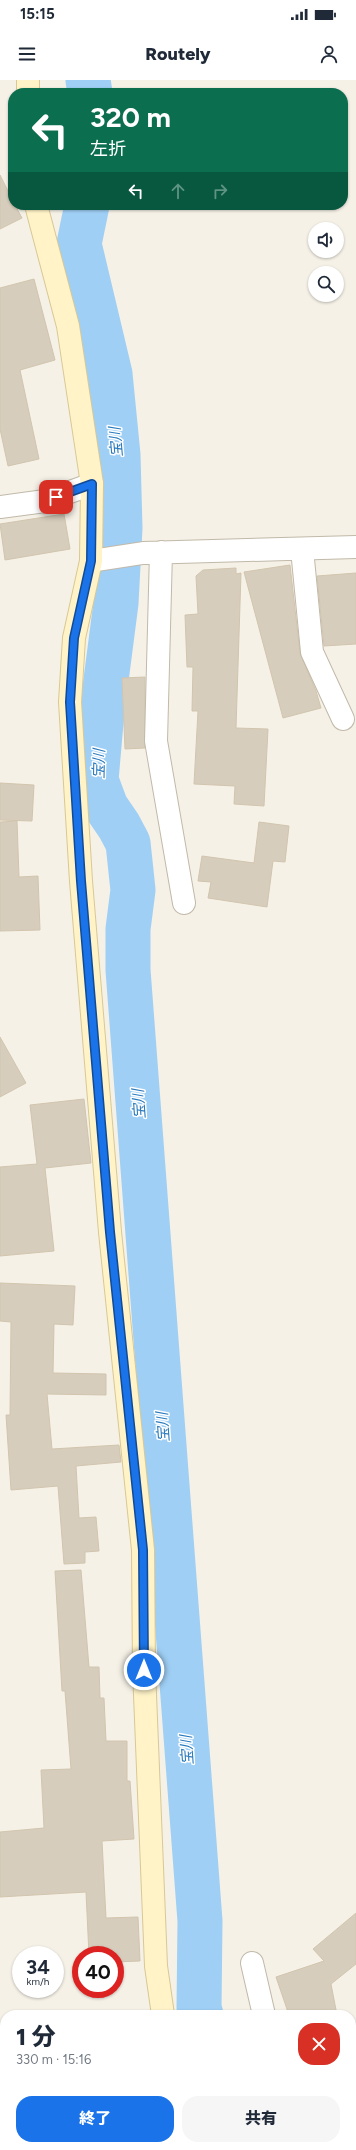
<!DOCTYPE html>
<html lang="ja">
<head>
<meta charset="utf-8">
<style>
	:root { --surface:#fff; --page:#f6f6f7; --text:#1f2937; --muted:#747a83; --accent:#1a73e8 }
	body { margin:0; font-family:Figtree,"Noto Sans JP",sans-serif; background:var(--page); color:var(--text); height:100vh; display:flex; flex-direction:column; font-size:15px; white-space:nowrap }
	* { box-sizing:border-box; margin:0 }
	p { font-size:13px; color:var(--muted) }
	.icon { flex:none; width:22px; height:22px; fill:none; stroke:currentColor; stroke-width:2; stroke-linecap:round; stroke-linejoin:round }
	.map { position:relative; flex:1; overflow:hidden }
	.sheet { position:absolute; left:0px; top:1930px; width:356px; height:140px; display:flex; flex-direction:column; background:var(--surface); border-radius:16px 16px 0 0; box-shadow:0 1px 3px #0004 }
	.sheet>* { flex:none }
	.top-card { position:absolute; left:8px; top:8px; width:340px; height:122px; border-radius:16px; box-shadow:0 1px 3px #0004; background:#0b6e4f; color:#fff; overflow:hidden }
	.buttons { position:absolute; left:308px; top:142px; display:grid; gap:8px }
	.buttons a { display:grid; place-items:center; width:36px; height:36px; border-radius:50%; background:var(--surface); box-shadow:0 1px 3px #0004; font-size:20px }
	.speed { position:absolute; left:12px; top:1866px; display:flex; gap:8px; font-size:20px; font-weight:700; text-align:center }
	.speed>* { display:grid; place-content:center; width:52px; height:52px; border-radius:50%; background:var(--surface); box-shadow:0 1px 3px #0004; line-height:1 }
	.speed small { font-size:10px; font-weight:400 }
	.speed .limit { border:6px solid #d22; background:#fff; color:#111 }
	.pin { position:absolute; display:grid; place-items:center; width:34px; height:34px; color:#fff; margin:-17px; border-radius:8px; box-shadow:0 2px 6px #0006 }
	.me { position:absolute; width:44px; margin:-22px; rotate:0deg; stroke-linejoin:round; filter:drop-shadow(0 0 3px #0008) }
	.turn { display:flex; align-items:center; gap:14px; height:84px; padding:0 16px; font-size:18px }
	.turn .icon { width:52px; height:52px; stroke-width:2.5 }
	.turn b { display:block; font-size:28px; line-height:34px }
	.lanes { display:flex; align-items:center; height:38px; padding:0 16px; background:#0003; justify-content:center; gap:20px; direction:ltr }
	.lanes .off { opacity:.35 }
	.round { display:grid; place-items:center; flex:none; width:42px; height:42px; border-radius:16px; background:var(--page) }
	.summary { display:flex; align-items:center; justify-content:space-between; height:68px; padding:0 16px }
	h1 { font-size:24px; font-weight:800; line-height:30px }
	.button { display:flex; gap:8px; margin-top:auto; padding:8px 16px }
	.button a { flex:1; height:46px; border-radius:16px; background:var(--accent); color:#fff; font-size:16px; font-weight:800; line-height:46px; text-align:center }
	.button a+a { background:var(--page); color:var(--text) }
	.status { display:flex; justify-content:space-between; align-items:center; height:28px; padding:0 20px; background:var(--surface); direction:ltr }
	.status svg { height:11px; fill:currentColor }
	header { display:flex; justify-content:space-between; align-items:center; height:52px; padding:0 16px; background:var(--surface); font-size:18px; font-weight:800 }
	.map>svg:first-child { display:block }
	.lines { fill:none; stroke-linecap:round; stroke-linejoin:round }
	.river { stroke:#9fcff5; stroke-width:45 }
	.building { fill:#d7cdbc; stroke:#d2c5ae }
	.street-casing { stroke:#c1b9a9; stroke-width:24 }
	.secondary-casing { stroke:#d8c894; stroke-width:24 }
	.street { stroke:#fff; stroke-width:22 }
	.secondary { stroke:#fff3c7; stroke-width:22 }
	.route-casing { stroke:#114b97; stroke-width:10 }
	.route { stroke:#1a73e8; stroke-width:7 }
	.labels { text-anchor:middle; dominant-baseline:central; stroke-width:3; stroke-linejoin:round; paint-order:stroke }
	.water-label { font-size:15px; font-style:italic; fill:#2778bc; stroke:#fff }
</style>
</head>
<body>
<div class="status"><b>15:15</b><svg viewBox="0 0 49 12"><path d="M0 12V9h3v3zM5 12V6h3v6zM10 12V3h3v9zM15 12V0h3v12zM26 1h20v11H26zM47 4h2v5h-2z"/></svg></div>
<header><svg class="icon" aria-label="menu" viewBox="0 0 24 24"><path d="M4 6h16M4 12h16M4 18h16"/></svg>Routely<svg class="icon" aria-label="person" viewBox="0 0 24 24"><circle cx="12" cy="8" r="4"/><path d="M4 21q1-7 8-7t8 7"/></svg></header>
<div class="map">
<svg width="356" height="2070" viewBox="0 0 356 2070">
	<rect width="100%" height="100%" fill="#f5f1e7"/>
	<g class="lines">
		<path class="river" d="M88 0 90 13
			M87 125 79 164 110 294 118 375 120 448 116 523 102 631 96 700 106 727 119 746 128 763 133 810 128 849V890L200 1841 199 1928 201 1935
			M268 2065 272 2070"/>
	</g>
	<path class="building" d="M0 95 13 121V125H15L22 138 0 149Z
		M34 199 55 280 20 290 39 379 8 386 0 349V208Z
		M64 434 70 469 5 480 0 444Z
		M290 485 300 573 316 611 321 628 283 638 244 492Z
		M236 488V494L241 493 236 648 268 649 264 726 234 724 235 706 194 704 198 631H192L193 587H187L185 535 198 534 196 496 203 490Z
		M356 493V564L324 566 317 496Z
		M145 597V668L125 669 122 598Z
		M0 703 34 705 32 741 0 740Z
		M17 741 19 797 38 796 40 850 0 851V742Z
		M259 742 289 746 285 782 273 781 267 827 208 818 211 802 198 801 202 776 254 783Z
		M0 957 26 1003 0 1017Z
		M84 1019 91 1083 45 1088 54 1171 0 1176V1087L37 1084 30 1025Z
		M0 1203 75 1206 73 1245 54 1244 53 1293 106 1294V1315L47 1314 52 1369 119 1365 121 1382 76 1386 79 1438 96 1437 99 1471 85 1472V1483L64 1484 58 1406 11 1410 6 1335H10L11 1242 0 1241Z
		M81 1490 89 1587H99L100 1618H104L106 1661H127V1701H130L134 1759 102 1761 106 1838 138 1837 140 1881 115 1882V1875H89L86 1812 0 1817V1752L44 1748 41 1690 71 1689 65 1611H62L55 1491Z
		M356 1833V1884L331 1904 337 1935H289L276 1897 324 1881 313 1869Z"/>
	<g class="lines">
		<g class="street-casing">
			<path id="street" d="M0 427 45 421 92 404
				M302 469 312 572 343 639
				M161 472 156 661 184 823
				M91 481 143 473 356 467
				M252 1883 264 1935
				M321 2065 324 2070"/>
		</g>
		<g class="secondary-casing">
			<path id="secondary" d="M28 0V13
				M36 125 68 246 92 404 91 481 74 558 70 622 81 801 110 1152 143 1470 144 1590 156 1886 163 1935
				M180 2065V2070"/>
		</g>
		<use href="#street" class="street"/>
		<use href="#secondary" class="secondary"/>
	</g>
	<g class="lines">
		<g class="route-casing">
			<path id="route" d="M56 417 92 404 91 481 74 558 70 622 81 801 110 1152 143 1470 144 1590"/>
		</g>
		<use href="#route" class="route"/>
	</g>
	<g class="labels">
		<g class="water-label">
			<text transform="translate(116 362) rotate(-95)">宝川</text>
			<text transform="translate(99 684) rotate(-89)">宝川</text>
			<text transform="translate(139 1024) rotate(-94)">宝川</text>
			<text transform="translate(163 1347) rotate(-94)">宝川</text>
			<text transform="translate(187 1670) rotate(-94)">宝川</text>
		</g>
	</g>
</svg>
<div class="buttons">
<a><svg class="icon" aria-label="sound" viewBox="0 0 24 24"><path d="M4 9h4l5-4v14l-5-4H4zM17 9q2 3 0 6"/></svg></a>
<a><svg class="icon" aria-label="search" viewBox="0 0 24 24"><circle cx="10" cy="10" r="6"/><path d="M15 15l6 6"/></svg></a>
</div>
<div class="speed"><div>34<small>km/h</small></div><div class="limit">40</div></div>
<div class="pin" style="left:56px;top:417px;background:#d93025"><svg class="icon" aria-label="arrive" viewBox="0 0 24 24"><path d="M6 21V4h12l-3 4 3 4H6"/></svg></div>
<svg class="me" style="left:144px;top:1590px" viewBox="-20 -20 40 40"><circle r="17" fill="#1a73e8" stroke="#fff" stroke-width="3"/><path d="M0-11L8 9 0 5-8 9z" fill="#fff"/></svg>
<div class="top-card">
<div class="turn"><svg class="icon" aria-label="left" viewBox="0 0 24 24"><path d="M17 20v-9H6M10 6l-5 5 5 5"/></svg><div><b>320 m</b>左折</div></div>
<div class="lanes"><svg class="icon" aria-label="left" viewBox="0 0 24 24"><path d="M17 20v-9H6M10 6l-5 5 5 5"/></svg><svg class="icon off" aria-label="ahead" viewBox="0 0 24 24"><path d="M12 20V5M6 11l6-6 6 6"/></svg><svg class="icon off" aria-label="right" viewBox="0 0 24 24"><path d="M7 20v-9h11M14 6l5 5-5 5"/></svg></div>
</div>
<section class="sheet">
<div class="summary"><div><h1>1 分</h1><p>330 m · 15:16</p></div><a class="round" style="background:#d93025;color:#fff"><svg class="icon" aria-label="close" viewBox="0 0 24 24"><path d="M6 6l12 12M18 6L6 18"/></svg></a></div>
<div class="button"><a>終了</a><a>共有</a></div>
</section>
</div>
</body>
</html>
